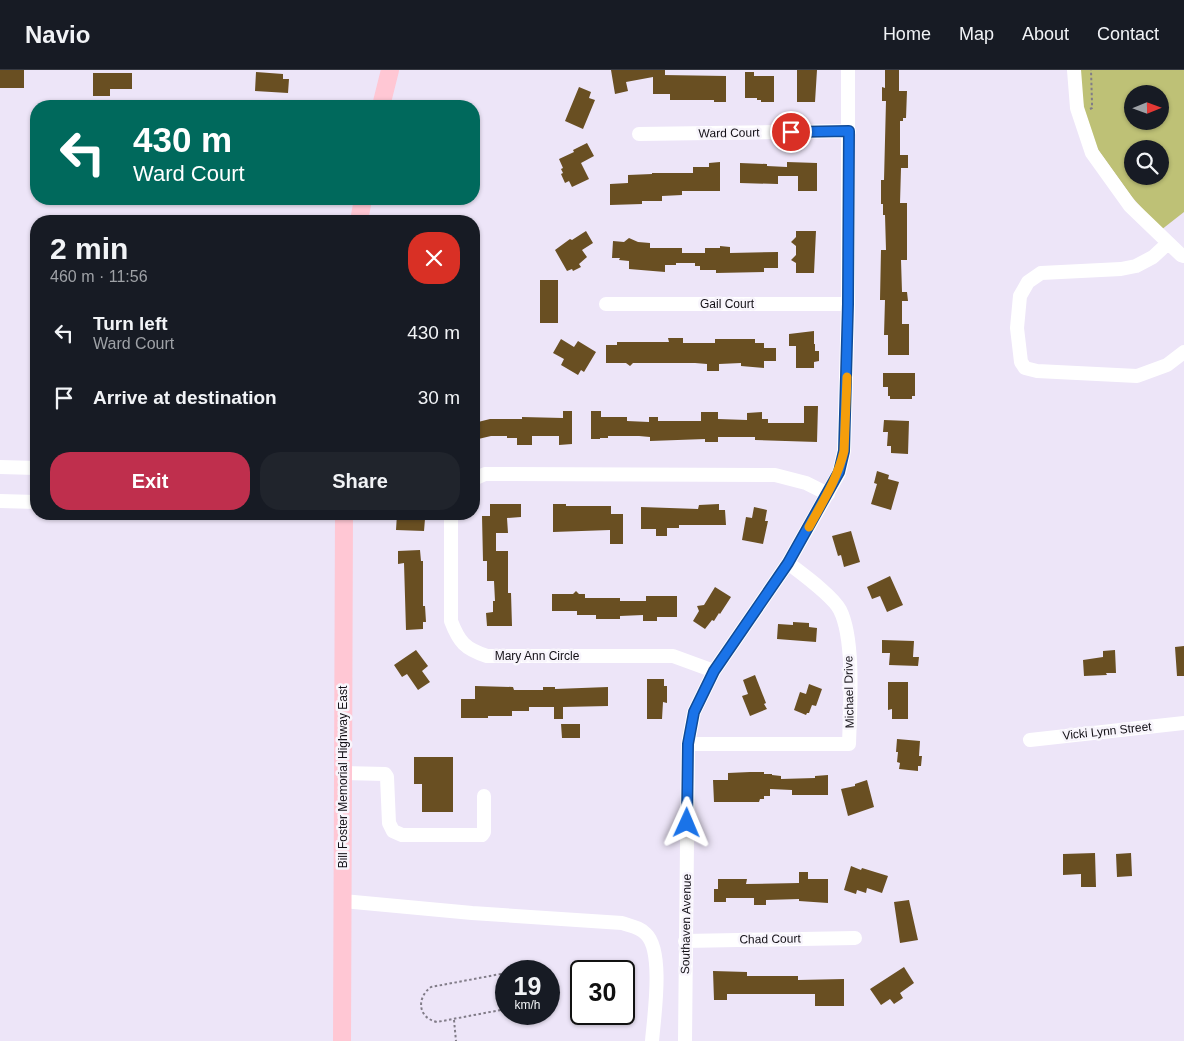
<!DOCTYPE html>
<html lang="en">
<head>
<meta charset="utf-8">
<style>
	:root { --surface:#171b24; --page:#20242c; --text:#f1f3f6; --muted:#9ea1a6; --line:#363941; --accent:#bf2f4d }
	body { margin:0; font-family:Arial,sans-serif; background:var(--page); color:var(--text); height:100vh; display:flex; flex-direction:column; font-size:19px; white-space:nowrap }
	* { box-sizing:border-box; margin:0 }
	p { font-size:16px; color:var(--muted) }
	.icon { flex:none; width:28px; height:28px; fill:none; stroke:currentColor; stroke-width:2; stroke-linecap:round; stroke-linejoin:round }
	.map { position:relative; flex:1; overflow:hidden }
	.details { position:absolute; left:30px; top:145px; width:450px; height:305px; display:flex; flex-direction:column; background:var(--surface); border-radius:20px; box-shadow:0 1px 4px #0004 }
	.details>* { flex:none }
	.top-card { position:absolute; left:30px; top:30px; width:450px; height:105px; border-radius:20px; box-shadow:0 1px 4px #0004; background:#00695c; color:#fff; overflow:hidden }
	.needle { width:32px; rotate:89deg }
	.fabs { position:absolute; left:1124px; top:15px; display:grid; gap:10px }
	.fabs a { display:grid; place-items:center; width:45px; height:45px; border-radius:50%; background:var(--surface); box-shadow:0 1px 4px #0004; font-size:25px }
	.speed { position:absolute; left:495px; top:890px; display:flex; gap:10px; font-size:25px; font-weight:700; text-align:center }
	.speed>* { display:grid; place-content:center; width:65px; height:65px; border-radius:50%; background:var(--surface); box-shadow:0 1px 4px #0004; line-height:1 }
	.speed small { font-size:12px; font-weight:400 }
	.speed .limit { border:2px solid #111; border-radius:8px; background:#fff; color:#111 }
	.pin { position:absolute; display:grid; place-items:center; width:42px; height:42px; color:#fff; margin:-21px; border:2px solid #fff; border-radius:50%; box-shadow:0 1px 5px #0007 }
	.me { position:absolute; width:55px; margin:-28px; rotate:1deg; stroke-linejoin:round; filter:drop-shadow(0 0 4px #0008) }
	.turn { display:flex; align-items:center; gap:18px; height:105px; padding:0 20px; font-size:22px }
	.turn .icon { width:65px; height:65px; stroke-width:2.5 }
	.turn b { display:block; font-size:35px; line-height:42px }
	.round { display:grid; place-items:center; flex:none; width:52px; height:52px; border-radius:20px; background:var(--page) }
	.headline { display:flex; align-items:center; justify-content:space-between; height:85px; padding:0 20px }
	h1 { font-size:30px; font-weight:600; line-height:38px }
	.button { display:flex; gap:10px; margin-top:auto; padding:10px 20px }
	.button a { flex:1; height:58px; border-radius:20px; background:var(--accent); color:#fff; font-size:20px; font-weight:600; line-height:58px; text-align:center }
	.button a+a { background:var(--page); color:var(--text) }
	ul { padding:0; list-style:none }
	li { display:flex; align-items:center; gap:15px; height:65px; padding:0 20px }
	li div { flex:1 }
	li b { display:block; font-size:19px }
	li em { font-style:normal }
	header { display:flex; align-items:center; gap:30px; box-sizing:border-box; height:70px; padding:0 25px; background:var(--surface); border-bottom:1px solid var(--line) }
	header strong { font-size:24px }
	nav { display:flex; gap:28px; margin-inline-start:auto; font-size:18px }
	.map>svg:first-child { display:block }
	.green { fill:#bec176; fill-rule:evenodd }
	.building { fill:#694f22 }
	.lines { fill:none; stroke-linecap:round; stroke-linejoin:round }
	.path { stroke:#817c88; stroke-width:2; stroke-dasharray:2.5 2.5; stroke-linecap:butt }
	.minor { stroke:#fff; stroke-width:14 }
	.major { stroke:#ffc7d4; stroke-width:18 }
	.route-casing { stroke:#114b97; stroke-width:12 }
	.route { stroke:#1a73e8; stroke-width:9 }
	.slow { stroke:#f59e0b; stroke-width:9 }
	.labels { text-anchor:middle; dominant-baseline:central; stroke-width:5; stroke-linejoin:round; paint-order:stroke }
	.street-label { font-size:12px; fill:#131016; stroke:#f8f5fc }
</style>
</head>
<body>
<header>
<strong>Navio</strong>
<nav><a>Home</a><a>Map</a><a>About</a><a>Contact</a></nav>
</header>
<div class="map">
<svg width="1184" height="971" viewBox="0 0 1184 971">
	<rect width="100%" height="100%" fill="#ede5f8"/>
	<path class="green" d="M1078 0H1184V142L1161 160 1132 127 1092 71 1086 53ZM1132 24H1160V51H1132ZM1132 79H1160V106H1132Z"/>
	<path class="building" d="M0 0H24V18H0Z
		M611 0H665V5H663L726 6V32H714V30H670V24H653V7L626 12 628 21 615 24Z
		M797 0H817L815 32H797Z
		M885 0H899V21H907L906 48H903V51H900V85H908V98H901L900 133H907V190H901L902 222H907L908 231H902V254H909V285H888V265H884L885 230H880L881 180H886L885 145H883V134H881V110H884L886 31H882V17L885 18Z
		M256 2 283 4V9H289L288 23 255 21Z
		M745 2H754V6H774V32H761V30H757V28H745Z
		M93 3H132V19H110V26H93Z
		M579 17 591 22 589 28 595 30 583 59 565 51Z
		M587 73 594 86 581 93 589 109 572 117 569 111 565 113 561 104 563 103 561 99 563 98 559 89 574 82 573 80Z
		M720 92V121H682V125L662 126V131H642V134L610 135V114L628 113V105L652 104V103H693V97H709V93Z
		M787 92 817 93V121H798V106H778V114L740 113V93L767 94V96L787 97Z
		M586 161 593 173 582 180 587 187 579 194 581 197 573 201 572 199 567 201 555 180 570 169 572 170Z
		M796 161H816L814 203H796V193L791 190 796 185V176L791 172 796 167Z
		M629 168 638 172 650 173V178H682V183H705V178H720V176L730 177V183L778 182V198H764V202L716 203V200H700V196H695V193H676V195H665V202L629 199V191L619 190 620 188H612L613 171 624 172Z
		M540 210H558V253H540Z
		M814 261V274H815V281H819V291L814 292V298H796V276H789V264Z
		M668 268H683V273H715V269H755V273H764V278H776V291H764V298L741 296V293L719 294V301H707V294L695 293H633L630 296 626 293H606V275H617V272H669Z
		M561 269 574 277 578 271 596 282 584 302 581 300 578 305 561 295 564 289 553 283Z
		M883 303H915V326H912V329H890V326H888V317H883Z
		M804 336H818L817 372 755 370V367H718V372H705V369L650 371V367L639 366H608V368H600V369H591V341H601V347H627V351L649 352V347H658V351H701V342H718V349L747 350V343L762 342V349H768V353H804Z
		M563 341H572V374L559 375V366H532V375H517V368H507V366H491L474 370V353L490 349H522V347L563 348Z
		M884 350 909 351 908 384 891 383V376H887L888 362H883Z
		M877 401 889 405 888 409 899 412 891 440 871 434 877 414 874 413Z
		M490 434H521V447L507 448 508 463H496V481H508V523H511L512 556H487L486 543 493 542V531H495L494 511H487V491H483L482 446H490Z
		M553 434H566V436H611V444H623V474H610V460L553 462Z
		M719 434V440H725L726 455H679V458H667V466H656V459H641V437L698 439 699 435Z
		M754 437 767 440 765 451H768L763 474 742 470 746 447 752 448Z
		M397 444H414V449H425L424 461 396 460Z
		M851 461 860 492 844 497 841 485 838 486 832 466Z
		M420 480 421 491H423V536H425L426 552H423V559L406 560 404 493 398 494V481Z
		M890 506 903 535 887 542 880 526 872 529 867 517Z
		M715 517 731 527 720 544 719 543 714 551 712 550 705 559 693 551 699 541 697 536 704 535Z
		M576 521 579 524H585V528H620V531H646V526H677V547H657V551H643V545L620 546V549H596V545H577V541H552V524H573Z
		M793 552 809 553V557L817 558 816 572 777 569 778 554 793 555Z
		M882 570 914 571 913 587H919L918 596 889 595 890 583H882Z
		M1184 576V606H1177L1175 577Z
		M416 580 428 596 422 601 430 612 418 620 407 604 402 607 394 595Z
		M1115 580 1116 603H1106L1107 605 1084 606 1083 590 1103 587V581Z
		M755 605 766 633 764 634 767 639 750 646 742 626 748 624 743 610Z
		M647 609H664V616H667V633L663 632 662 649H647Z
		M888 612H908V649H892V639L888 640Z
		M809 614 822 619 816 636 812 635 809 643H807L806 645 794 640 800 622 806 624Z
		M475 616 513 617 514 620H543V617H555V619L608 617V636L563 637V649H554V637H529V641H512V646H488V648H461V629H475Z
		M561 654H580V668H562Z
		M897 669 920 671 919 686H922L921 696H918V701L899 699 900 693 897 692 898 682H896Z
		M414 687H453V742H422V714H414Z
		M750 702H764V704H772V705L781 706V709L815 708V706L828 705V725H792V720L770 719V726H764V729H760L759 732H714L713 710H728V703Z
		M867 710 874 737 848 746 841 719 855 716V714Z
		M1095 783 1096 817H1081V804L1063 805V784Z
		M1131 783 1132 806 1117 807 1116 784Z
		M851 796 861 800 862 798 888 806 882 823 867 818 866 823 857 820 856 824 844 820Z
		M799 802H808V809H828V833L799 831V829L766 830V835H754V828H726V832H714V819H718V809H747L746 814 799 813Z
		M909 830 918 870 900 873 894 832Z
		M904 897 914 913 900 923 903 928 894 934 890 929 881 935 870 919Z
		M713 901 747 902V906H798V910L844 909V936H815V924H727V930H714Z"/>
	<g class="lines">
		<path class="path" d="M1090 39 1092 38V33L1091 0
			M506 903 431 917C416 928 418 948 437 952L506 939
			M454 950 456 971"/>
		<path class="minor" d="M1074 0 1077 38 1092 83 1130 136 1181 185 1184 186
			M639 64 849 61
			M1168 173 1153 187 1136 196 1121 199 1041 203 1028 212 1020 226 1017 258 1021 292 1025 298 1037 301 1137 306 1167 295 1184 282
			M606 234H848
			M0 397 36 398
			M474 409 485 404 775 405 806 413 828 424
			M0 431 36 432
			M451 444V551C459 572 465 579 487 586H673L714 601
			M1030 670 1184 653
			M688 674H849C850 638 855 570 840 540 833 526 801 503 788 493
			M343 703 385 704 387 707 389 753 393 761 402 765H482L484 762V726
			M343 831 472 843 622 853C630 856 640 857 646 864 664 881 654 947 652 971
			M685 871 855 868
			M685 971 688 674 694 642 714 601 788 493 839 403 844 381 848 234V0"/>
		<path class="major" d="M381 36 390 0
			M359 151 363 129
			M342 971 344 444"/>
	</g>
	<g class="lines">
		<g class="route-casing">
			<path id="route" d="M687 753 688 674 694 642 714 601 788 493 839 402 844 381 848 234 849 61 791 62"/>
		</g>
		<use href="#route" class="route"/>
		<path class="slow" d="M809 457C823 431 837 410 844 381L847 307"/>
	</g>
	<g class="labels">
		<g class="street-label">
			<text transform="translate(729 63) rotate(-1)">Ward Court</text>
			<text x="727" y="234">Gail Court</text>
			<text x="537" y="586">Mary Ann Circle</text>
			<text transform="translate(849 622) rotate(-91)">Michael Drive</text>
			<text transform="translate(1107 661) rotate(-6)">Vicki Lynn Street</text>
			<text transform="translate(343 707) rotate(-90)">Bill Foster Memorial Highway East</text>
			<text transform="translate(686 854) rotate(-89)">Southaven Avenue</text>
			<text transform="translate(770 869) rotate(-1)">Chad Court</text>
		</g>
	</g>
</svg>
<div class="fabs">
<a><svg class="needle" viewBox="-14 -14 28 28"><path d="M0-13l5 13h-10z" fill="#e53935"/><path d="M0 13l5-13h-10z" fill="#9ea1a6"/></svg></a>
<a><svg class="icon" aria-label="search" viewBox="0 0 24 24"><circle cx="10" cy="10" r="6"/><path d="M15 15l6 6"/></svg></a>
</div>
<div class="speed"><div>19<small>km/h</small></div><div class="limit">30</div></div>
<div class="pin" style="left:791px;top:62px;background:#d93025"><svg class="icon" aria-label="arrive" viewBox="0 0 24 24"><path d="M6 21V4h12l-3 4 3 4H6"/></svg></div>
<svg class="me" style="left:687px;top:753px" viewBox="-20 -20 40 40"><path d="M0-17L14 15 0 8-14 15z" fill="#1a73e8" stroke="#fff" stroke-width="4"/></svg>
<div class="top-card">
<div class="turn"><svg class="icon" aria-label="left" viewBox="0 0 24 24"><path d="M17 20v-9H6M10 6l-5 5 5 5"/></svg><div><b>430 m</b>Ward Court</div></div>
</div>
<section class="details">
<div class="headline"><div><h1>2 min</h1><p>460 m · 11:56</p></div><a class="round" style="background:#d93025;color:#fff"><svg class="icon" aria-label="close" viewBox="0 0 24 24"><path d="M6 6l12 12M18 6L6 18"/></svg></a></div>
<ul>
<li><svg class="icon" aria-label="left" viewBox="0 0 24 24"><path d="M17 20v-9H6M10 6l-5 5 5 5"/></svg><div><b>Turn left</b><p>Ward Court</p></div><em>430 m</em></li>
<li><svg class="icon" aria-label="arrive" viewBox="0 0 24 24"><path d="M6 21V4h12l-3 4 3 4H6"/></svg><div><b>Arrive at destination</b></div><em>30 m</em></li>
</ul>
<div class="button"><a>Exit</a><a>Share</a></div>
</section>
</div>
</body>
</html>
